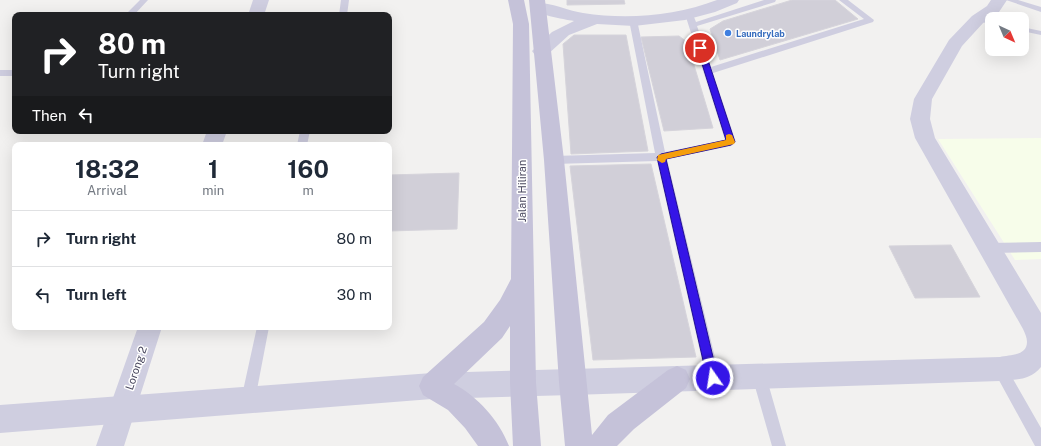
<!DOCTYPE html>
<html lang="en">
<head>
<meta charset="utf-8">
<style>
	:root { --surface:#fff; --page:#f2f2f3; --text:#1f2937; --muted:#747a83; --line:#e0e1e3 }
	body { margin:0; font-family:"Public Sans",sans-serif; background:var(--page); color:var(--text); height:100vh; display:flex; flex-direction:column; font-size:15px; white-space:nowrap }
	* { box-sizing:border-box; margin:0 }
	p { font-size:13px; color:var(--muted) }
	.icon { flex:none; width:22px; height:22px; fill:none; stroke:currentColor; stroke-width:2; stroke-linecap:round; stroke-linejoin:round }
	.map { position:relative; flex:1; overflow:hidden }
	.side { position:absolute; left:12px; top:142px; width:380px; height:188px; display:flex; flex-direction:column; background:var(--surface); border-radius:8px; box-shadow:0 4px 16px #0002 }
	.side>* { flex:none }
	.top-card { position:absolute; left:12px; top:12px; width:380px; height:122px; border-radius:8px; box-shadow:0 4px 16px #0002; background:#202124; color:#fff; overflow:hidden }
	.needle { width:26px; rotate:136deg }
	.controls { position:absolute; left:985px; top:12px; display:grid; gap:8px }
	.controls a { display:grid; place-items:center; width:44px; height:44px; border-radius:8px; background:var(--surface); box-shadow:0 4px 16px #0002; font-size:20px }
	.pin { position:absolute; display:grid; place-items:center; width:34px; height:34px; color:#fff; margin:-17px; border:2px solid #fff; border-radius:50%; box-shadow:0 1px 4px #0007 }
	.me { position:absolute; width:44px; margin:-22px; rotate:347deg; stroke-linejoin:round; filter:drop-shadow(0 0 3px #0008) }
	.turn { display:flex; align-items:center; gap:14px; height:84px; padding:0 20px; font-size:18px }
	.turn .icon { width:52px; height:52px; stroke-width:2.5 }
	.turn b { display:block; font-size:28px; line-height:34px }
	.then { display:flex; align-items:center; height:38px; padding:0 20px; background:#0003; gap:8px; font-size:15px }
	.eta { display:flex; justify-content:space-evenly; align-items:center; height:68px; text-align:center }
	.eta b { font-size:24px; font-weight:700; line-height:28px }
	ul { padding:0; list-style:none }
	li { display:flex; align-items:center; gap:12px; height:56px; padding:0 20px; border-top:1px solid var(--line) }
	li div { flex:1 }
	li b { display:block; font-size:15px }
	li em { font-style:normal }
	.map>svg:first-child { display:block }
	.commercial { fill:#f7fdea }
	.building { fill:#d1cfd8; stroke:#d6d4db }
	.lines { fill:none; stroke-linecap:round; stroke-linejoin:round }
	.service { fill:#cfcee0; fill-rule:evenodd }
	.minor { fill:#cfcee0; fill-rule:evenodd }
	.tertiary { fill:#cfcee0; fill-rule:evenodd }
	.secondary { fill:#c5c2d9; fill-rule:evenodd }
	.route { fill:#3515e7; stroke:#220e96 }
	.slow { fill:#f59e0b }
	.shop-dot { fill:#3f7fe0; stroke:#fff; stroke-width:1.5 }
	.labels { text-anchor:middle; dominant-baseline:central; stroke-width:3; stroke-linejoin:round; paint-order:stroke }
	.far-shop-label { font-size:9px; font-weight:bold; fill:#366cbe; stroke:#fff; text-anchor:start }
	.street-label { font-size:11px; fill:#49475e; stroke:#fff }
</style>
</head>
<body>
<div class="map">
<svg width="1041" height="446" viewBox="0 0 1041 446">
	<rect width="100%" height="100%" fill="#f2f1f0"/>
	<path class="commercial" d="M1041 138V259L1015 260 938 139Z"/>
	<path class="building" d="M567 0H624L625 4 567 5Z
		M792 0H835L858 19 720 60 710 29 723 21Z
		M574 35H626L648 151 571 154 563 44Z
		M679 36 687 42 713 128 664 131 641 37Z
		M651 164 696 357 593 360 570 166Z
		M459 173 457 229 389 231V175Z
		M951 245 980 297 915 298 889 246Z"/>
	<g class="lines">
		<path class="service" d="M140 0H148L134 15H125Z
			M341 0H349L347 15H339Z
			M764 0H776L775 2 697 26 711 67 864 19 839 0H848L874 20 873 22 713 73 736 142 731 146 667 159 720 378 718 382 713 384 708 382 706 378 657 161 554 164 550 163 549 160 550 157 554 156 655 153 629 20 633 18 637 20 665 152 725 140 685 14 689 12H692L696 22Z
			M1006 0H1018L1041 7V12Z
			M975 17 992 20V24L975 21Z
			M1022 27 1041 31V35L1022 31Z
			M0 70H15V76H0Z
			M300 131H310L307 145H297Z
			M1041 242V252L989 253 985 251 983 248 985 245 989 243Z
			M257 327H269L255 400 253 405 248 407 243 405 241 400Z
			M1000 363 1005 365 1041 428V446H1035L995 373 993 369 995 365Z
			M759 370 764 372 766 376 786 446H772L752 376 754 372Z"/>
		<path class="minor" d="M253 0H269L264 15H248Z
			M991 0H1007L999 12 984 22 962 46 932 99 930 119 935 138 1041 313V367C1029 381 1017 379 1000 381L572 395 563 391 559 382 563 373 572 369 1000 357C1009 355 1027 356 1027 342 1027 338 1025 333 1023 329L915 138 910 119 914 99 949 40 972 16 987 6Z
			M207 131H227L222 145H202Z
			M138 327H162L124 446H96Z"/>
		<path class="tertiary" d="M717 0H739L737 3 715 12 685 20 634 26 597 24 569 35 547 55 541 56 535 55 532 51 552 32 574 21C563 19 536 15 530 6L532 3C544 0 569 11 583 13 627 20 675 16 717 0Z
			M572 369 581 373 585 382 581 391 572 395 432 399 0 433V405L432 373Z"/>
		<path class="secondary" d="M508 0H524L529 24 536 383 541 446H513L510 383V326L502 338 454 384C478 397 499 420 509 446H478L465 428 448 410 423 395 419 386 423 377 484 322 500 300 511 279 513 24Z
			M529 0H545L564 160 592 435 608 415 668 370 677 366 686 370 690 379 686 388 634 429 617 446H565L559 382 544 160Z"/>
	</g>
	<path class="route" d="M700 46 704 48 735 142 731 145 666 159 718 378 717 381 713 383 709 381 707 378 657 157 661 154 726 140 697 48Z"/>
	<path class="slow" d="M729 134 732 135 735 142 734 144 666 159 665 162 662 163 657 160 658 155 726 140V135Z"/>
	<circle class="shop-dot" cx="728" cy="33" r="4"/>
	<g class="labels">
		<g class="far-shop-label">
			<text x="736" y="33">Laundrylab</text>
		</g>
		<g class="street-label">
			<text transform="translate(522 191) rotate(-90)">Jalan Hiliran</text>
			<text transform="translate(136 368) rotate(-71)">Lorong 2</text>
		</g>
	</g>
</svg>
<div class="controls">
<a><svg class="needle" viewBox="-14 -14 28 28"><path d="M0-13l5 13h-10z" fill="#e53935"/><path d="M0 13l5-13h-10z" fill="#747a83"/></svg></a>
</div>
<div class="pin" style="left:700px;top:48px;background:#d93025"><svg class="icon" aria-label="arrive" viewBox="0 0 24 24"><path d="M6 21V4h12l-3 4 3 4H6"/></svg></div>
<svg class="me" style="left:713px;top:378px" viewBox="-20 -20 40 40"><circle r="17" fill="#3515e7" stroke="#fff" stroke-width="3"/><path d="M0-11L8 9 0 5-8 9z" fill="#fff"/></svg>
<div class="top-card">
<div class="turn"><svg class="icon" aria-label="right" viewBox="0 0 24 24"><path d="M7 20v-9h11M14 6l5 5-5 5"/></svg><div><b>80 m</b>Turn right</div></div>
<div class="then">Then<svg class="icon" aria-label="left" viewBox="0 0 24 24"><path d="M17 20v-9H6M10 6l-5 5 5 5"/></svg></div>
</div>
<section class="side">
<div class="eta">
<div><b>18:32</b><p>Arrival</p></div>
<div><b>1</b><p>min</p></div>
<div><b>160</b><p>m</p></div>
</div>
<ul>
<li><svg class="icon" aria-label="right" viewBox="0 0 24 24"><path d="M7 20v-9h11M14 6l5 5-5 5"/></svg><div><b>Turn right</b></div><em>80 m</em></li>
<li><svg class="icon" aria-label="left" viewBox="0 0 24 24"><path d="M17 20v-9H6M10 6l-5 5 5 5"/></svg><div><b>Turn left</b></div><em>30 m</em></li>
</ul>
</section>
</div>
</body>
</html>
